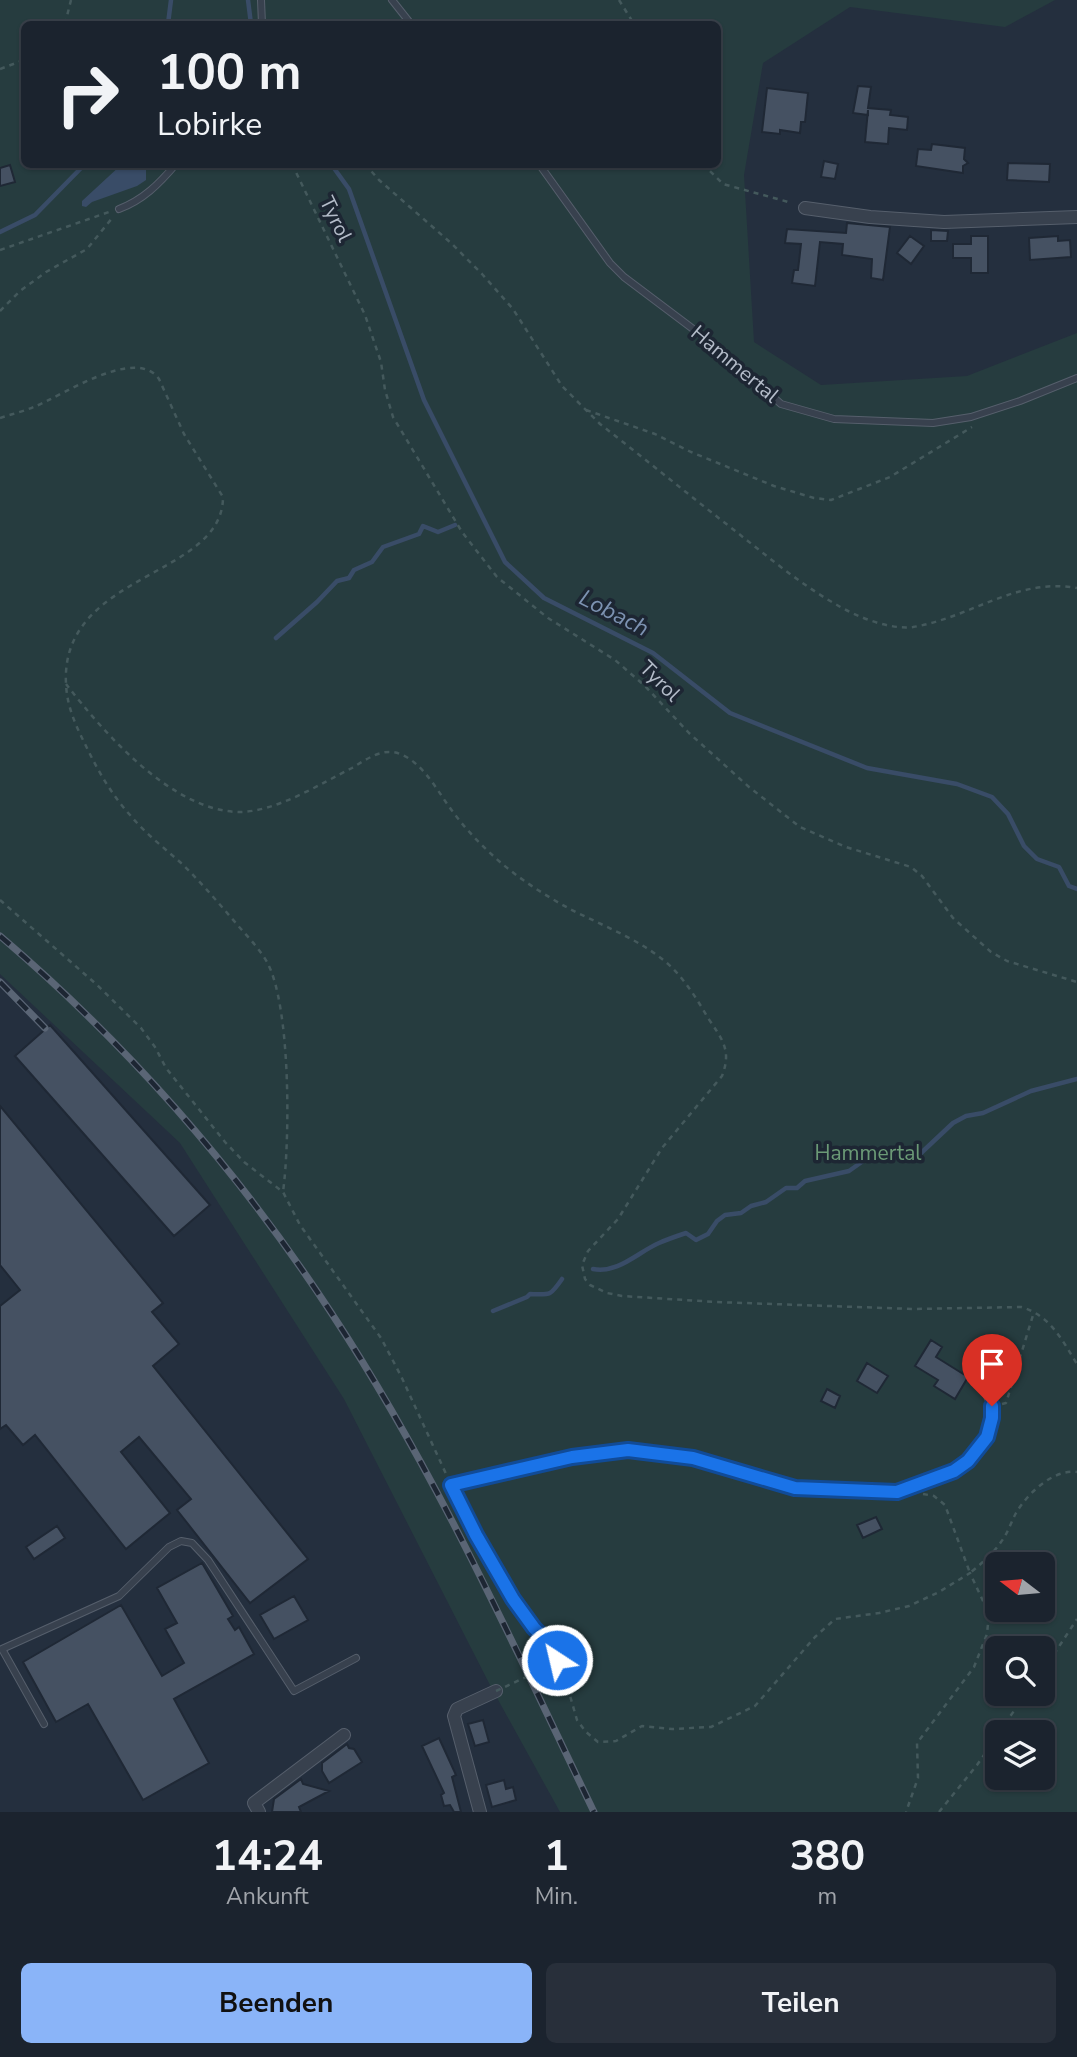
<!DOCTYPE html>
<html lang="de">
<head>
<meta charset="utf-8">
<style>
	:root { --surface:#1b232e; --page:#282f3a; --text:#f1f3f6; --muted:#a0a4aa; --line:#39404a; --accent:#8ab4f8 }
	body { margin:0; font-family:"Nunito Sans",sans-serif; background:var(--page); color:var(--text); height:100vh; display:flex; flex-direction:column; font-size:26px; white-space:nowrap }
	* { box-sizing:border-box; margin:0 }
	p { font-size:23px; color:var(--muted) }
	.icon { flex:none; width:38px; height:38px; fill:none; stroke:currentColor; stroke-width:2; stroke-linecap:round; stroke-linejoin:round }
	.map { position:relative; height:1812px; overflow:hidden }
	.drawer { display:flex; flex-direction:column; background:var(--surface); flex:1 }
	.drawer>* { flex:none }
	.guide { position:absolute; left:21px; top:21px; width:700px; height:147px; border-radius:10px; box-shadow:0 2px 5px #0004,0 0 0 2px var(--line); background:#1b232e; color:var(--text); overflow:hidden }
	.needle { width:46px; rotate:286deg }
	.tools { position:absolute; left:985px; top:1552px; display:grid; gap:14px }
	.tools a { display:grid; place-items:center; width:70px; height:70px; border-radius:10px; background:var(--surface); box-shadow:0 2px 5px #0004,0 0 0 2px var(--line); font-size:35px }
	.pin { position:absolute; display:grid; place-items:center; width:60px; height:60px; color:#fff; margin:-72px -30px; border-radius:50% 50% 50% 0; rotate:-45deg; box-shadow:0 0 7px #0007 }
	.pin .icon { rotate:45deg }
	.me { position:absolute; width:77px; margin:-38px; rotate:325deg; stroke-linejoin:round; filter:drop-shadow(0 0 5px #0008) }
	.turn { display:flex; align-items:center; gap:24px; height:147px; padding:0 21px; font-size:32px }
	.turn .icon { width:91px; height:91px; stroke-width:2.5 }
	.turn b { display:block; font-size:49px; line-height:60px }
	.eta { display:flex; justify-content:space-evenly; align-items:center; height:119px; text-align:center }
	.eta b { font-size:42px; font-weight:700; line-height:49px }
	.action { display:flex; gap:14px; margin-top:auto; padding:14px 21px }
	.action a { flex:1; height:80px; border-radius:10px; background:var(--accent); color:#111; font-size:28px; font-weight:700; line-height:80px; text-align:center }
	.action a+a { background:var(--page); color:var(--text) }
	.map>svg:first-child { display:block }
	.green { fill:#263c3f; fill-rule:evenodd }
	.water { fill:#394c67 }
	.lines { fill:none; stroke-linecap:round; stroke-linejoin:round }
	.stream { stroke:#394c67; stroke-width:4.5 }
	.building { fill:#455162; stroke:#1f2835; stroke-width:2 }
	.service-casing { stroke:#565f6c; stroke-width:8 }
	.minor-casing { stroke:#565f6c; stroke-width:14 }
	.path { stroke:#44595c; stroke-width:2.5; stroke-dasharray:5 5; stroke-linecap:butt }
	.service { stroke:#38414e; stroke-width:6 }
	.minor { stroke:#38414e; stroke-width:12 }
	.rail-casing { stroke:#5a6575; stroke-width:7 }
	.rail { stroke:#1d2633; stroke-width:4.5; stroke-dasharray:13; stroke-linecap:butt }
	.path-bridge { stroke:#44595c; stroke-width:2.5; stroke-dasharray:5 5; stroke-linecap:butt }
	.route-casing { stroke:#114b97; stroke-width:18 }
	.route { stroke:#1a73e8; stroke-width:12 }
	.labels { text-anchor:middle; dominant-baseline:central; stroke-width:7; stroke-linejoin:round; paint-order:stroke }
	.street-label { font-size:21px; fill:#b4bcc9; stroke:#1d2633 }
	.park-label { font-size:21px; fill:#6b9a76; stroke:#1d2633 }
	.water-label { font-size:23px; font-style:italic; fill:#7c92b1; stroke:#1d2633 }
</style>
</head>
<body>
<div class="map">
<svg width="1077" height="1812" viewBox="0 0 1077 1812">
	<rect width="100%" height="100%" fill="#242f3e"/>
	<path class="green" d="M0 0H1055L1005 27 850 7 763 63 744 175 754 342 821 385 967 376 1077 333V1812H560L491 1687 344 1399 180 1143 0 974ZM24 24H718V164H24ZM998 1564H1043V1610H998ZM998 1648H1043V1694H998ZM998 1732H1043V1778H998Z"/>
	<path class="water" d="M121 165H146V180L137 186 92 202 86 207 82 206V201Z"/>
	<g class="lines">
		<path class="stream" d="M248 0 251 24
			M168 24 171 0
			M331 164 349 189 424 400 505 562 544 598 653 653 730 713 867 768 957 784 992 797 1008 814 1024 846 1037 859 1059 867 1069 886 1077 889
			M0 232 35 215 85 164
			M276 638 317 602 337 581 349 578 354 570 372 562 383 547 419 534 423 526 438 532 455 525
			M593 1269C618 1274 638 1252 659 1243 668 1239 677 1236 686 1233L696 1240 708 1234 717 1221 725 1215 741 1213 751 1206 766 1202 786 1188H797L805 1181 849 1171 873 1154H920L953 1123 966 1116 983 1113 1031 1091 1077 1079
			M493 1311 527 1297 530 1294C551 1295 550 1296 562 1279"/>
	</g>
	<path class="building" d="M858 86 871 87 868 108 891 110 890 115 908 117 907 130 889 128 888 144 865 142 868 110V115L853 113Z
		M767 88 808 93 805 122H801L800 133 780 130V134L762 132Z
		M932 144 965 148 964 159 968 163 963 166V173L916 166 918 149 931 150Z
		M824 161 838 164 835 179 821 177Z
		M1008 163 1050 164 1049 182 1007 180Z
		M10 165 15 182 0 186V168Z
		M847 223 890 227 883 280 871 278 872 259 842 255 843 244 820 242 815 286 792 283 794 270H798L801 244 785 243 787 229 846 233Z
		M931 230 948 231 947 241H931Z
		M910 236 924 246 911 264 897 253Z
		M971 236H988V273H971V258H953V244H971Z
		M1058 236V241L1070 240 1071 257 1030 260 1029 238Z
		M50 1025 210 1205 174 1236 15 1056Z
		M0 1106 163 1303 152 1312 179 1344 153 1366 308 1559 250 1603 177 1510 191 1499 139 1437 121 1452 170 1513 126 1549 35 1435 23 1445 6 1425 0 1429V1306L20 1290 0 1265Z
		M931 1340 942 1347 936 1357 968 1377 955 1399 934 1386 938 1380 915 1366Z
		M867 1363 888 1376 877 1393 857 1381Z
		M827 1389 840 1396 835 1408 821 1401Z
		M876 1517 882 1529 863 1538 857 1525Z
		M57 1526 65 1538 34 1559 26 1547Z
		M202 1563 233 1616 228 1619 235 1630 239 1627 254 1654 174 1699 209 1763 143 1800 88 1704 56 1722 23 1662 121 1605 162 1676 184 1663 165 1629 177 1623 157 1588Z
		M294 1596 308 1620 274 1639 260 1615Z
		M483 1720 489 1742 475 1746 468 1724Z
		M439 1738 456 1775 452 1777 461 1812H454L450 1805 444 1806 441 1795 444 1793 422 1746Z
		M347 1744 349 1748 354 1749 362 1762 329 1783 322 1771V1763Z
		M301 1779 303 1784 329 1791 299 1807 301 1812H272L274 1799Z
		M504 1780 506 1789 513 1787 516 1800 492 1807 486 1785Z"/>
	<g class="lines">
		<g class="service-casing">
			<path id="service" d="M261 0 262 24
				M392 0 411 24
				M539 164 610 263 624 277 721 350 781 404 834 419 933 423 971 417 1020 401 1077 378
				M119 209C143 200 159 184 176 164
				M2 1649 119 1596 169 1547 181 1541 192 1543 208 1560 294 1691 356 1658
				M2 1649 44 1724
				M552 1665 557 1659 547 1641 534 1628 513 1599 476 1535 451 1485 572 1457 628 1450 693 1458 795 1488 897 1492 954 1471 978 1451 987 1437 992 1418V1407L981 1383"/>
		</g>
		<g class="minor-casing">
			<path id="minor" d="M805 208 870 217 944 222 1077 217
				M259 1812 254 1803 344 1735
				M480 1812 454 1716 457 1709 496 1691"/>
		</g>
		<path class="path" d="M619 0 634 24
			M65 24 71 0
			M0 69 24 60
			M292 164 365 315 381 362 385 390 393 417 462 532 497 577 548 618 615 660 645 686 689 733 749 787 800 827 846 847 911 867 922 876 953 918 991 952 1007 961 1077 982
			M365 164 379 180 451 243 482 274 513 309 562 386 600 424C645 459 689 495 734 530 767 556 800 584 837 605 857 617 890 630 913 627 970 618 1017 577 1077 588
			M703 164 723 184 792 203
			M0 250 109 212
			M0 311 20 291 46 272 87 249 113 217
			M586 410 655 434 691 452 774 486 814 498 831 500 890 477 972 427
			M0 418C12 414 25 411 36 406 63 395 136 346 159 379L184 434 223 497C223 578 60 572 66 684 67 706 75 724 85 744 97 769 111 794 130 815 145 833 163 847 180 862 202 883 221 906 241 929 250 939 260 950 267 962 291 1006 290 1141 283 1192
			M66 684C104 733 172 811 239 812 276 812 320 784 352 768 367 759 383 747 400 754 424 763 439 794 453 812 467 831 483 847 500 862 521 880 546 896 570 909 603 926 639 939 667 963 684 978 697 999 708 1018 722 1039 732 1050 722 1076L662 1148 618 1219 588 1251 582 1265 585 1279 590 1285 607 1293 622 1296 716 1302 913 1309 1021 1307C1050 1315 1062 1340 1077 1364
			M0 900 96 984 141 1028 155 1047 166 1068 225 1142 244 1162 283 1192 300 1225 381 1338 401 1376 447 1476
			M1002 1404 1006 1403 1034 1312
			M923 1494 934 1496 945 1505 970 1573C982 1563 992 1555 1001 1542 1008 1533 1011 1522 1016 1513 1028 1493 1053 1469 1077 1472
			M562 1668 577 1720 586 1732 598 1742 616 1741 642 1726 672 1729 711 1727 755 1706 815 1637 835 1619 879 1613 909 1606 939 1592 970 1573 989 1614 987 1634 974 1667 917 1743 918 1778 906 1812
			M1043 1671 1077 1619
			M999 1732 1026 1694
			M939 1812 977 1765 998 1735"/>
		<use href="#service" class="service"/>
		<use href="#minor" class="minor"/>
		<g class="rail-casing">
			<path id="rail" d="M0 936C128 1045 240 1173 332 1314 435 1470 513 1644 594 1812
				M0 982 45 1028"/>
		</g>
		<use href="#rail" class="rail"/>
		<path class="path-bridge" d="M496 1691 552 1665"/>
	</g>
	<g class="lines">
		<g class="route-casing">
			<path id="route" d="M557 1660 547 1641 534 1628 513 1599 476 1535 451 1485 572 1457 628 1450 693 1458 795 1488 897 1492 954 1471 968 1461 987 1437 992 1418V1406"/>
		</g>
		<use href="#route" class="route"/>
	</g>
	<g class="labels">
		<g class="street-label">
			<text transform="translate(336 219) rotate(64)">Tyrol</text>
			<text transform="translate(735 364) rotate(40)">Hammertal</text>
			<text transform="translate(660 681) rotate(45)">Tyrol</text>
		</g>
		<g class="park-label">
			<text x="868" y="1153">Hammertal</text>
		</g>
		<g class="water-label">
			<text transform="translate(614 613) rotate(27)">Lobach</text>
		</g>
	</g>
</svg>
<div class="tools">
<a><svg class="needle" viewBox="-14 -14 28 28"><path d="M0-13l5 13h-10z" fill="#e53935"/><path d="M0 13l5-13h-10z" fill="#a0a4aa"/></svg></a>
<a><svg class="icon" aria-label="search" viewBox="0 0 24 24"><circle cx="10" cy="10" r="6"/><path d="M15 15l6 6"/></svg></a>
<a><svg class="icon" aria-label="layers" viewBox="0 0 24 24"><path d="M12 4l9 5-9 5-9-5zM3 14l9 5 9-5"/></svg></a>
</div>
<div class="pin" style="left:992px;top:1406px;background:#d93025"><svg class="icon" aria-label="arrive" viewBox="0 0 24 24"><path d="M6 21V4h12l-3 4 3 4H6"/></svg></div>
<svg class="me" style="left:557px;top:1660px" viewBox="-20 -20 40 40"><circle r="17" fill="#1a73e8" stroke="#fff" stroke-width="3"/><path d="M0-11L8 9 0 5-8 9z" fill="#fff"/></svg>
<div class="guide">
<div class="turn"><svg class="icon" aria-label="right" viewBox="0 0 24 24"><path d="M7 20v-9h11M14 6l5 5-5 5"/></svg><div><b>100 m</b>Lobirke</div></div>
</div>
</div>
<section class="drawer">
<div class="eta">
<div><b>14:24</b><p>Ankunft</p></div>
<div><b>1</b><p>Min.</p></div>
<div><b>380</b><p>m</p></div>
</div>
<div class="action"><a>Beenden</a><a>Teilen</a></div>
</section>
</body>
</html>
